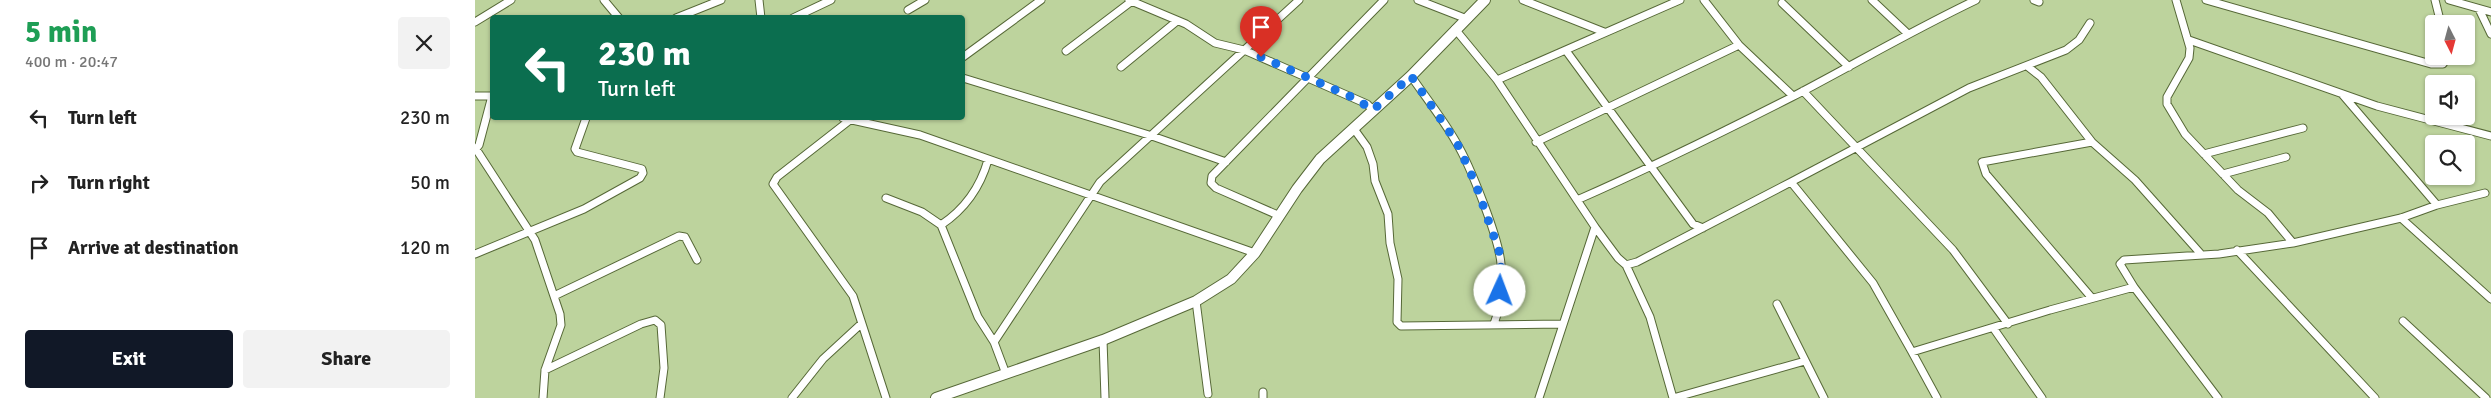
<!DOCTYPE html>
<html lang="en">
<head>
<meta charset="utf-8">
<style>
	:root { --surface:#fff; --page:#f2f2f2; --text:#222; --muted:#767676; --accent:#111827 }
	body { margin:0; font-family:Signika,sans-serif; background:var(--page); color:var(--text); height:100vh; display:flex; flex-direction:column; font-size:19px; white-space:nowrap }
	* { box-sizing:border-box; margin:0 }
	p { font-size:16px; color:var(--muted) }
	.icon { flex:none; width:28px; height:28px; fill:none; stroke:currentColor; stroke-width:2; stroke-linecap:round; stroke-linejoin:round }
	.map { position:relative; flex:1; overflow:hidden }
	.details { display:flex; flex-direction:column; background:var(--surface); width:475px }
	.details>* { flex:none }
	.guide { position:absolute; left:15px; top:15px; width:475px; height:105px; border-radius:5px; box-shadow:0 1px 4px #0004; background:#0b6e4f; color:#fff; overflow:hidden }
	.needle { width:32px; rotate:174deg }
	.buttons { position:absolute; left:1950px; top:15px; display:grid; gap:10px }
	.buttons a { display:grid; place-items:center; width:50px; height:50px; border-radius:5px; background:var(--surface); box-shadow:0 1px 4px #0004; font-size:25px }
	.pin { position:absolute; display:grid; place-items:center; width:42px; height:42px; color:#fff; margin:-51px -21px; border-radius:50% 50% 50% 0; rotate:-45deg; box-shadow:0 0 5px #0007 }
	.pin .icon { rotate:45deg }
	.me { position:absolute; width:55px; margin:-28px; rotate:2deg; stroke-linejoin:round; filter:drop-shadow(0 0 4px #0008) }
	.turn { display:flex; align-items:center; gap:18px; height:105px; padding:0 25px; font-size:22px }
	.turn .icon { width:65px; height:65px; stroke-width:2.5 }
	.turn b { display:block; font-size:35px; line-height:42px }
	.round { display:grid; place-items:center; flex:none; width:52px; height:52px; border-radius:5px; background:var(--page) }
	.overview { display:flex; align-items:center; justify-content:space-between; height:85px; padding:0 25px }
	h1 { font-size:30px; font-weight:700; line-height:38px; color:#1e9e55 }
	.button { display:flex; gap:10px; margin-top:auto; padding:10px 25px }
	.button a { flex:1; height:58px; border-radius:5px; background:var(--accent); color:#fff; font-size:20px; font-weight:700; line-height:58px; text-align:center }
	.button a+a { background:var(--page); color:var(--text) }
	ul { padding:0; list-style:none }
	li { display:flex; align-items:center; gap:15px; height:65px; padding:0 25px }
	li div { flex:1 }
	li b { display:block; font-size:19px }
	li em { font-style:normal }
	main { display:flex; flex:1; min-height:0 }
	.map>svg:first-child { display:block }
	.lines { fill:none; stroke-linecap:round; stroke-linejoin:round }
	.street-casing { stroke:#566837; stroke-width:9 }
	.secondary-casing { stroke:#566837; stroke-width:12 }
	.street { stroke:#fff; stroke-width:7 }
	.secondary { stroke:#fff; stroke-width:10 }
	.route { stroke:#1a73e8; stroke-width:9; stroke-dasharray:0 16.2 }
</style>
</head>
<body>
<main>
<section class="details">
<div class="overview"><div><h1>5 min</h1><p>400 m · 20:47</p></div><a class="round"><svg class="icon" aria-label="close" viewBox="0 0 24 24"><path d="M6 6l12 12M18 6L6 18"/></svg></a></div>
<ul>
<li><svg class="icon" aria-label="left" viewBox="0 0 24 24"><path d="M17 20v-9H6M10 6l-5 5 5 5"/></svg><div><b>Turn left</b></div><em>230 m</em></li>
<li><svg class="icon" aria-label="right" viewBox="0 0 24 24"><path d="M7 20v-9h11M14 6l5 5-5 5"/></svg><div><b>Turn right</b></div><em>50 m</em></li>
<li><svg class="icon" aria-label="arrive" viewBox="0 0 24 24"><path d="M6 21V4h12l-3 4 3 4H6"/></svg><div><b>Arrive at destination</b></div><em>120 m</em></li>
</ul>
<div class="button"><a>Exit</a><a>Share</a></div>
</section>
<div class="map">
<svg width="2016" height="398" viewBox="0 0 2016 398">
	<rect width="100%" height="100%" fill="#bdd39d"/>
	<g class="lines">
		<g class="street-casing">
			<path id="street" d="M129 0 144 18
				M284 0 286 18
				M654 0 711 24 740 43 769 50 892 104 898 110
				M943 0 992 19
				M1048 0 1129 32
				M1229 0 1264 45 1318 96
				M1397 0 1432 33
				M1559 0 1564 2
				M1731 0 1956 64H1968L1973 56
				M1960 0 1966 24
				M1974 0 2016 12
				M1307 3 1374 67
				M2004 9 2016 34
				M433 10 450 0
				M201 18 246 0
				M318 18 356 0
				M0 22 36 0
				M980 29 1022 80 1120 227 1143 258 1151 265 1162 262 1316 182 1398 283 1437 352 1575 310 1659 287 1645 264 1649 260 1744 254 1818 243 1793 213 1763 190 1710 134 1692 104V97L1714 58 1715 48 1701 0
				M1714 40 1902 106 2016 136
				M591 51 657 1
				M1092 52 1218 224 1228 228
				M488 57 566 0
				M1552 66 1566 77 1617 142 1660 180 1725 253
				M646 67 702 21
				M936 76C951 98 968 119 981 142 995 165 1024 238 1026 264 1027 283 1026 306 1019 324
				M488 78 674 135 751 162
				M1022 80 1205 0
				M1328 91 1478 250 1533 324
				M1867 94 1962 205
				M0 96H18
				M368 118 445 135 780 253
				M375 120 302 177 298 184 378 296 411 398
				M879 129 892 147 898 164 900 181 913 214 915 243 923 279 922 322 926 326 1088 324
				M1061 142 1264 45
				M1 149 60 240 85 314 86 325 70 370 68 398
				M0 150 4 145 17 96
				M1729 154 1828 128
				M1748 174 1811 157
				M1316 182 1494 88 1591 50 1604 40 1615 23
				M411 198 447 212 466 225 503 317 519 342 531 374
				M1102 200C1175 168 1246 133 1317 97 1378 65 1438 30 1501 0
				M805 216 741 188 736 183 737 176 909 0
				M1926 218 2016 299
				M466 225C490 209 505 188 513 160
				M1818 243 1926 218 1962 205 2010 193
				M1762 250 1900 398
				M0 254 109 209 165 178 168 173 167 169 102 152 100 149 111 118
				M1151 265 1175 317 1198 398
				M1659 287 1743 398
				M79 296 204 236 210 237 222 260
				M1616 297 1511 174 1507 162 1617 142
				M721 301 733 394
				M1302 304 1349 398
				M1928 321 2011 398
				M1519 329 1567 398
				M628 340 630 398
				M519 342 625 182 824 0
				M1437 352 1462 398
				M70 370 166 324 180 320 186 325 189 368 185 398
				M788 392V398
				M317 398 348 359 386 324
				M1064 398 1120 227
				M1198 398 1330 361"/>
		</g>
		<g class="secondary-casing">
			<path id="secondary" d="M461 398 628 340 721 301 756 279 780 253 822 189 845 159 936 76 1010 0"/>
		</g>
		<use href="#street" class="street"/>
		<use href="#secondary" class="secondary"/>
	</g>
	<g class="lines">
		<path class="route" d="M786 57 879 98 898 110 936 76 982 143 1001 185 1024 251 1026 264 1025 291"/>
	</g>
</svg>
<div class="buttons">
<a><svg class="needle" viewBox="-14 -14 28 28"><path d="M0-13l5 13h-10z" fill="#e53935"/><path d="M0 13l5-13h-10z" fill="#767676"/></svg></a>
<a><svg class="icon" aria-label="sound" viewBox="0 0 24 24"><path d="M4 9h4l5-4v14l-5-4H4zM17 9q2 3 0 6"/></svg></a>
<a><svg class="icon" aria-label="search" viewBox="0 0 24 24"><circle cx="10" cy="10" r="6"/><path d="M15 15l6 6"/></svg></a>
</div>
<div class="pin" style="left:786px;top:57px;background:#d93025"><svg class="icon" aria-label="arrive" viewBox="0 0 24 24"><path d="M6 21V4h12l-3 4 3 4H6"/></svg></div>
<svg class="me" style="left:1025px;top:291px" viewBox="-20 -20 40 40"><circle r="19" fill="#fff"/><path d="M0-13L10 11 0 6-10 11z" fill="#1a73e8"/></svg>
<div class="guide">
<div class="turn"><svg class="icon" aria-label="left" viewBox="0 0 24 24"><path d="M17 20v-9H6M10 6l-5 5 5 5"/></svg><div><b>230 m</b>Turn left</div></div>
</div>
</div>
</main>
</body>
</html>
